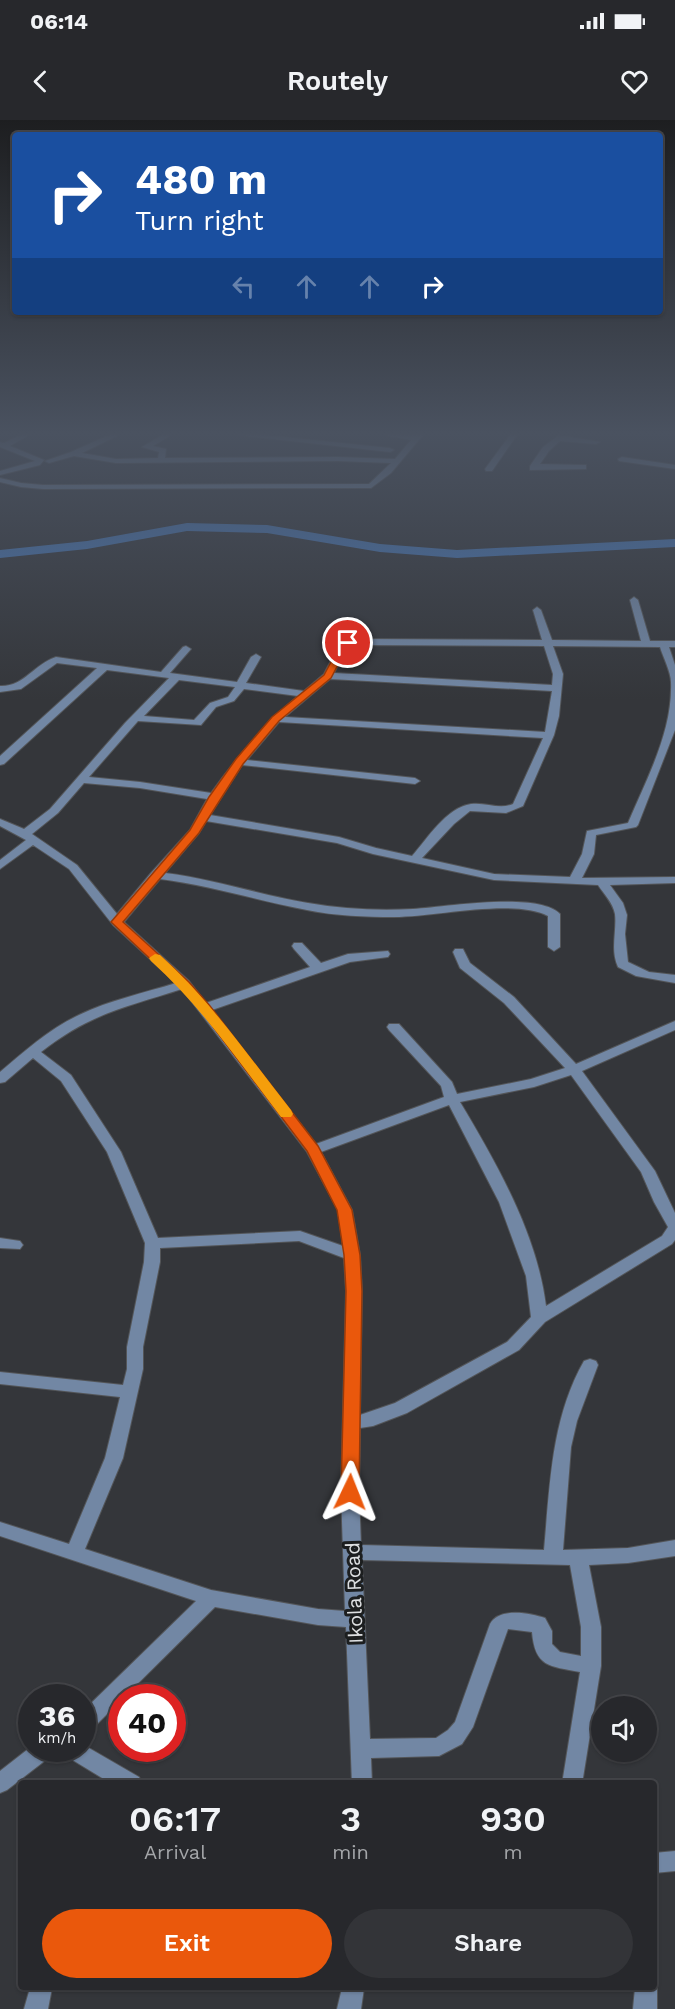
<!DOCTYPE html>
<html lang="en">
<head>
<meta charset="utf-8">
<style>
	:root { --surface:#27282c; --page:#333438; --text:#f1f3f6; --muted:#a4a6a9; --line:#434448; --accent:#ea580c }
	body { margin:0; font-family:"Work Sans",sans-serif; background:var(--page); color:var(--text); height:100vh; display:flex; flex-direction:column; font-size:22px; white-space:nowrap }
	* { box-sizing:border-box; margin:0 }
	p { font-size:20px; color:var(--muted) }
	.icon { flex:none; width:33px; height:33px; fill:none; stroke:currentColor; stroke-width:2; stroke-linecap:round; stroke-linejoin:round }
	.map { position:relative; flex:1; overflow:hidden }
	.panel { position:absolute; left:18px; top:1660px; width:639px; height:210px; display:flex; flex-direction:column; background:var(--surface); border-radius:6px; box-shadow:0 2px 4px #0004,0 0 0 2px var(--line) }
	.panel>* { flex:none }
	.top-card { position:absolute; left:12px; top:12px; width:651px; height:183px; border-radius:6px; box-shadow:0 2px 4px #0004,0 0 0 2px var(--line); background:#1a4fa0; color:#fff; overflow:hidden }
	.tools { position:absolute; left:591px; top:1576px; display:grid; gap:12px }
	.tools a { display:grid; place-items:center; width:66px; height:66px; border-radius:50%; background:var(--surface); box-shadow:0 2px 4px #0004,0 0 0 2px var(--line); font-size:30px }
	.speed { position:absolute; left:18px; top:1564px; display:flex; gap:12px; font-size:30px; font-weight:700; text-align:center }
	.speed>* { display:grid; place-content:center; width:78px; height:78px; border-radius:50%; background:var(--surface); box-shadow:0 2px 4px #0004,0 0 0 2px var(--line); line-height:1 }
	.speed small { font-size:15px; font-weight:400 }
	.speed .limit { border:9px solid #d22; background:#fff; color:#111 }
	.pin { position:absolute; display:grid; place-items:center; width:51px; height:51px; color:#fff; margin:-26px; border:3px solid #fff; border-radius:50%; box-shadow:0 2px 6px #0007 }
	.me { position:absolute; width:66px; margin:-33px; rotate:2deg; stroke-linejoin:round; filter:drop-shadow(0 0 4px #0008) }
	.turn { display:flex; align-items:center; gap:21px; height:126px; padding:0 24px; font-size:27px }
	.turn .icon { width:78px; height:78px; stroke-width:2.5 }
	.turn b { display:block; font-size:42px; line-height:51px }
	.lanes { display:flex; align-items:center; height:57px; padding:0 24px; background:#0003; justify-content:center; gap:30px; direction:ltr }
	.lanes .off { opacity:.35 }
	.eta { display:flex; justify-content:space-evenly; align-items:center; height:102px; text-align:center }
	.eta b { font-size:36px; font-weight:600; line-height:42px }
	.primary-button { display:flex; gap:12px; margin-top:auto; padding:12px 24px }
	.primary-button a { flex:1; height:69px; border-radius:36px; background:var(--accent); color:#fff; font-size:24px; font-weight:600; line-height:69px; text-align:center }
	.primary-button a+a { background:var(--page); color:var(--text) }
	.status { display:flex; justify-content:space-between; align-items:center; height:42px; padding:0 30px; background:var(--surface); direction:ltr }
	.status svg { height:16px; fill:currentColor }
	header { display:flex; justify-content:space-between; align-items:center; height:78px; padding:0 24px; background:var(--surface); font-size:27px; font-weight:600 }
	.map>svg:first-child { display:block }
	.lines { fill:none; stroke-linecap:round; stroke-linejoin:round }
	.river { fill:#4777b6; fill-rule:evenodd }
	.minor-casing { stroke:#535558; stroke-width:2 }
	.minor { fill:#7287a4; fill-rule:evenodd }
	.route { fill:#ea580c; stroke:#983908; stroke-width:1.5 }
	.slow { fill:#f59e0b }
	.labels { text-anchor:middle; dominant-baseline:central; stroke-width:6; stroke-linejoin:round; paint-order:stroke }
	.street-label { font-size:20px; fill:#dee0e2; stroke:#1c1e1f }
</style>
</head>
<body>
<div class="status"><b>06:14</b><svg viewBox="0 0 49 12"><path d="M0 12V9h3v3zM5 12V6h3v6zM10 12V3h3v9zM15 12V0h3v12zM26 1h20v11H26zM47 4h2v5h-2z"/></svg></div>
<header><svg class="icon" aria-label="back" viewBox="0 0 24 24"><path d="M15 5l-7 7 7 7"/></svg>Routely<svg class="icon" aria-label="heart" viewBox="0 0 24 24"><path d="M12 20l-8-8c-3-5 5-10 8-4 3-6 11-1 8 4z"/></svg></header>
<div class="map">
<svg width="675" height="1889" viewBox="0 0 675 1889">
	<rect width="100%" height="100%" fill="#34363a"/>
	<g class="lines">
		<path class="river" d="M187 403 267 405 380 424 457 430 675 419V427L457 438 380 432 267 413 187 411 87 429 0 438V430L87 421Z"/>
		<g class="minor-casing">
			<path id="minor" d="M20 315H29L10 326 44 340 40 345 0 355V351L35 341 0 327V322L4 323Z
				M109 315H119L82 333 116 339 158 338 159 332 142 327 162 315H171L153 326 166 329 165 338 338 337 395 339 411 320 384 315H423L391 353 371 368 43 369 21 367 0 362V358L21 363 43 365 369 364 391 343 338 341 116 343 74 336 49 343 45 341 71 332Z
				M237 315H266L390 328 394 330 390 332Z
				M510 315H517L492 351H486L485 349Z
				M559 315 600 322 596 324 560 321 549 331 540 344 583 345H586V349L530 350V346L543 327Z
				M622 337 675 345V349L619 341 618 339Z
				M634 477 638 480 650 521H675V527H669L675 545V610L638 705 636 707 596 715 594 734 582 758 675 757V763L610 765 623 783 627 795 625 814 628 842 649 852 675 855V863L636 856 618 847C610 830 617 811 615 794 613 783 604 774 598 765L494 760 373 734 337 723 206 701 199 713 165 753C214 759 260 775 308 783 342 789 378 791 413 789 445 787 538 771 560 794V827L554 831 548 827V796C513 778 435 797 394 797 365 797 336 796 307 790 258 781 210 765 160 759L124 802 189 861 206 883 310 847 294 829 292 826 294 823H302L321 843 348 834 388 831 390 834 388 837 350 842 212 890 316 1024 444 977 441 966 389 910 387 907 389 904H399L452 962 457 974 531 959 565 948 504 883 460 848 453 832 455 829H463L470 843 514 877 576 944 675 901V910L582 951 655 1051 675 1093V1120L672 1124 545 1202 519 1230 407 1293 373 1306 360 1308 359 1372 361 1425 544 1430C550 1365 551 1299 584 1241L590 1239 596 1241 598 1245 577 1301 571 1327 563 1430 628 1428 675 1420V1436L628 1443 589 1445 601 1507V1546L582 1664H562L580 1552C549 1546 535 1547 532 1512L508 1509 473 1607 462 1624 439 1636 371 1638 372 1664H352L346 1507 318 1505 215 1487 97 1604 82 1612V1592L196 1481 0 1416V1402L69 1424 105 1338 120 1277 0 1264V1252L123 1265 127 1249V1227L144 1142 145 1123 107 1032 61 961 33 938 5 962 0 963V952C25 931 49 909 79 895 110 880 144 873 176 863L113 805 69 749 33 725 0 749V740L26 720 0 706V699L24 709 50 689 125 603 169 558 107 550 4 644 0 645V636L97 548 57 543 21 569 0 572V566C24 567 34 544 56 537L161 552 183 527 186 526 191 529 170 553 237 562 251 537 256 534 261 537 246 563 304 571 324 554 339 525 363 519 542 520 533 490 537 487 541 490 552 520 641 521 630 480ZM363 525 544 526 553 554 552 565 334 553 347 527ZM553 526 660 527C663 537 671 552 671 562 673 611 647 658 628 703L587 711 582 734 570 757 494 754 422 738 454 704 470 691 506 693 523 686 554 615 559 596 563 554ZM330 559 552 571 545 612 285 597ZM179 560 235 567 228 577 210 583 194 600 144 596ZM244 569 298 576C264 604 237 637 211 673L140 662 89 657 138 601 201 605 216 587 234 581ZM279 602 543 618 513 684C499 690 486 682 471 684 447 687 427 719 412 736L376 728 339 717 210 695 242 645 415 664 420 661 415 658 247 640ZM84 663 140 668 207 679 190 710 151 753 117 794 77 745 32 714 58 693ZM182 869 307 1032 338 1090 343 1126 300 1111 158 1118 121 1032 71 955 41 932C89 894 126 887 182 869ZM571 955 641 1052 654 1082 668 1107 662 1116 546 1186C537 1114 497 1044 460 982L534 967ZM449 985 499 1082 526 1156 531 1197 507 1222 395 1283 360 1295 362 1171 360 1135 352 1090 321 1032ZM299 1121 344 1138 346 1171 341 1372 345 1491 318 1489 211 1470 85 1429 123 1338 143 1249V1227L160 1142V1128ZM362 1440 570 1445 581 1507V1536L560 1532 552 1524V1511L545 1498C530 1493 499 1487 490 1504L455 1602 448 1610 436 1618 370 1619Z
				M0 1118 20 1121 23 1125 20 1129 0 1128Z
				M82 1624 139 1657 142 1664H112L66 1636 63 1629H82Z
				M32 1626V1629H54L51 1636 7 1670 0 1673V1651Z
				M675 1731V1751L654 1753V1733Z
				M654 1860 657 1868V1889H633L635 1868H654Z
				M30 1868H52L48 1889H24Z
				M342 1868H364L361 1889H337Z"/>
		</g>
		<use href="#minor" class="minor"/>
	</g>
	<linearGradient id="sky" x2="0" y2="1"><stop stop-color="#1d1e20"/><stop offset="0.54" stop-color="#4a5260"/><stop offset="1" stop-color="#4a5260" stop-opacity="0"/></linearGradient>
	<rect width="675" height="580" fill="url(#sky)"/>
	<path class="route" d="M348 520 353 523 348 526 331 558 279 601 243 644 199 713 123 802 189 862 210 886 318 1026 352 1090 360 1135 362 1171 359 1372 356 1377 350 1379 343 1377 341 1372 346 1171 344 1135 337 1090 307 1031 201 891 180 867 111 802 190 710 209 677 236 639 272 597 324 555 341 523Z"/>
	<path class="slow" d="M155 834 160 835C211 881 249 937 291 990L293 994 291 997H281C240 943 201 886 151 841L149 838Z"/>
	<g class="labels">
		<g class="street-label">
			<text transform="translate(354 1473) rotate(-92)">Ikola Road</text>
		</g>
	</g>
</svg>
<div class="tools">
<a><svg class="icon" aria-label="sound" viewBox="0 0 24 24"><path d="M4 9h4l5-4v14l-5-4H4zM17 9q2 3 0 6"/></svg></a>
</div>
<div class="speed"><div>36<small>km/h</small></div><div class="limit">40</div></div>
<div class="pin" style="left:348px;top:523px;background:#d93025"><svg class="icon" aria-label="arrive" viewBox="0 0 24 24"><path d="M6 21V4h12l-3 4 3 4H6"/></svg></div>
<svg class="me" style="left:350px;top:1372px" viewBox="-20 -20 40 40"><path d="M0-17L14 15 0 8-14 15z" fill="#ea580c" stroke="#fff" stroke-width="4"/></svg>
<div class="top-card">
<div class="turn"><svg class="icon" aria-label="right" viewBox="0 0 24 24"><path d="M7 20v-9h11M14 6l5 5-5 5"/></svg><div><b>480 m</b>Turn right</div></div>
<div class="lanes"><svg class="icon off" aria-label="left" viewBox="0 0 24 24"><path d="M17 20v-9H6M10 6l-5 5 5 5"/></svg><svg class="icon off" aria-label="ahead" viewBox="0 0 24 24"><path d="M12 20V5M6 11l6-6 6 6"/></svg><svg class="icon off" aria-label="ahead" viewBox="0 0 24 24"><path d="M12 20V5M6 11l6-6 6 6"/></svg><svg class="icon" aria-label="right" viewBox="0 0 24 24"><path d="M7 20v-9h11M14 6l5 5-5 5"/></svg></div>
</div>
<section class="panel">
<div class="eta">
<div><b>06:17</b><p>Arrival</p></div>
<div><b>3</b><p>min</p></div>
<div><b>930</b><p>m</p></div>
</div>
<div class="primary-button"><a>Exit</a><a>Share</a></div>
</section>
</div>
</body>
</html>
